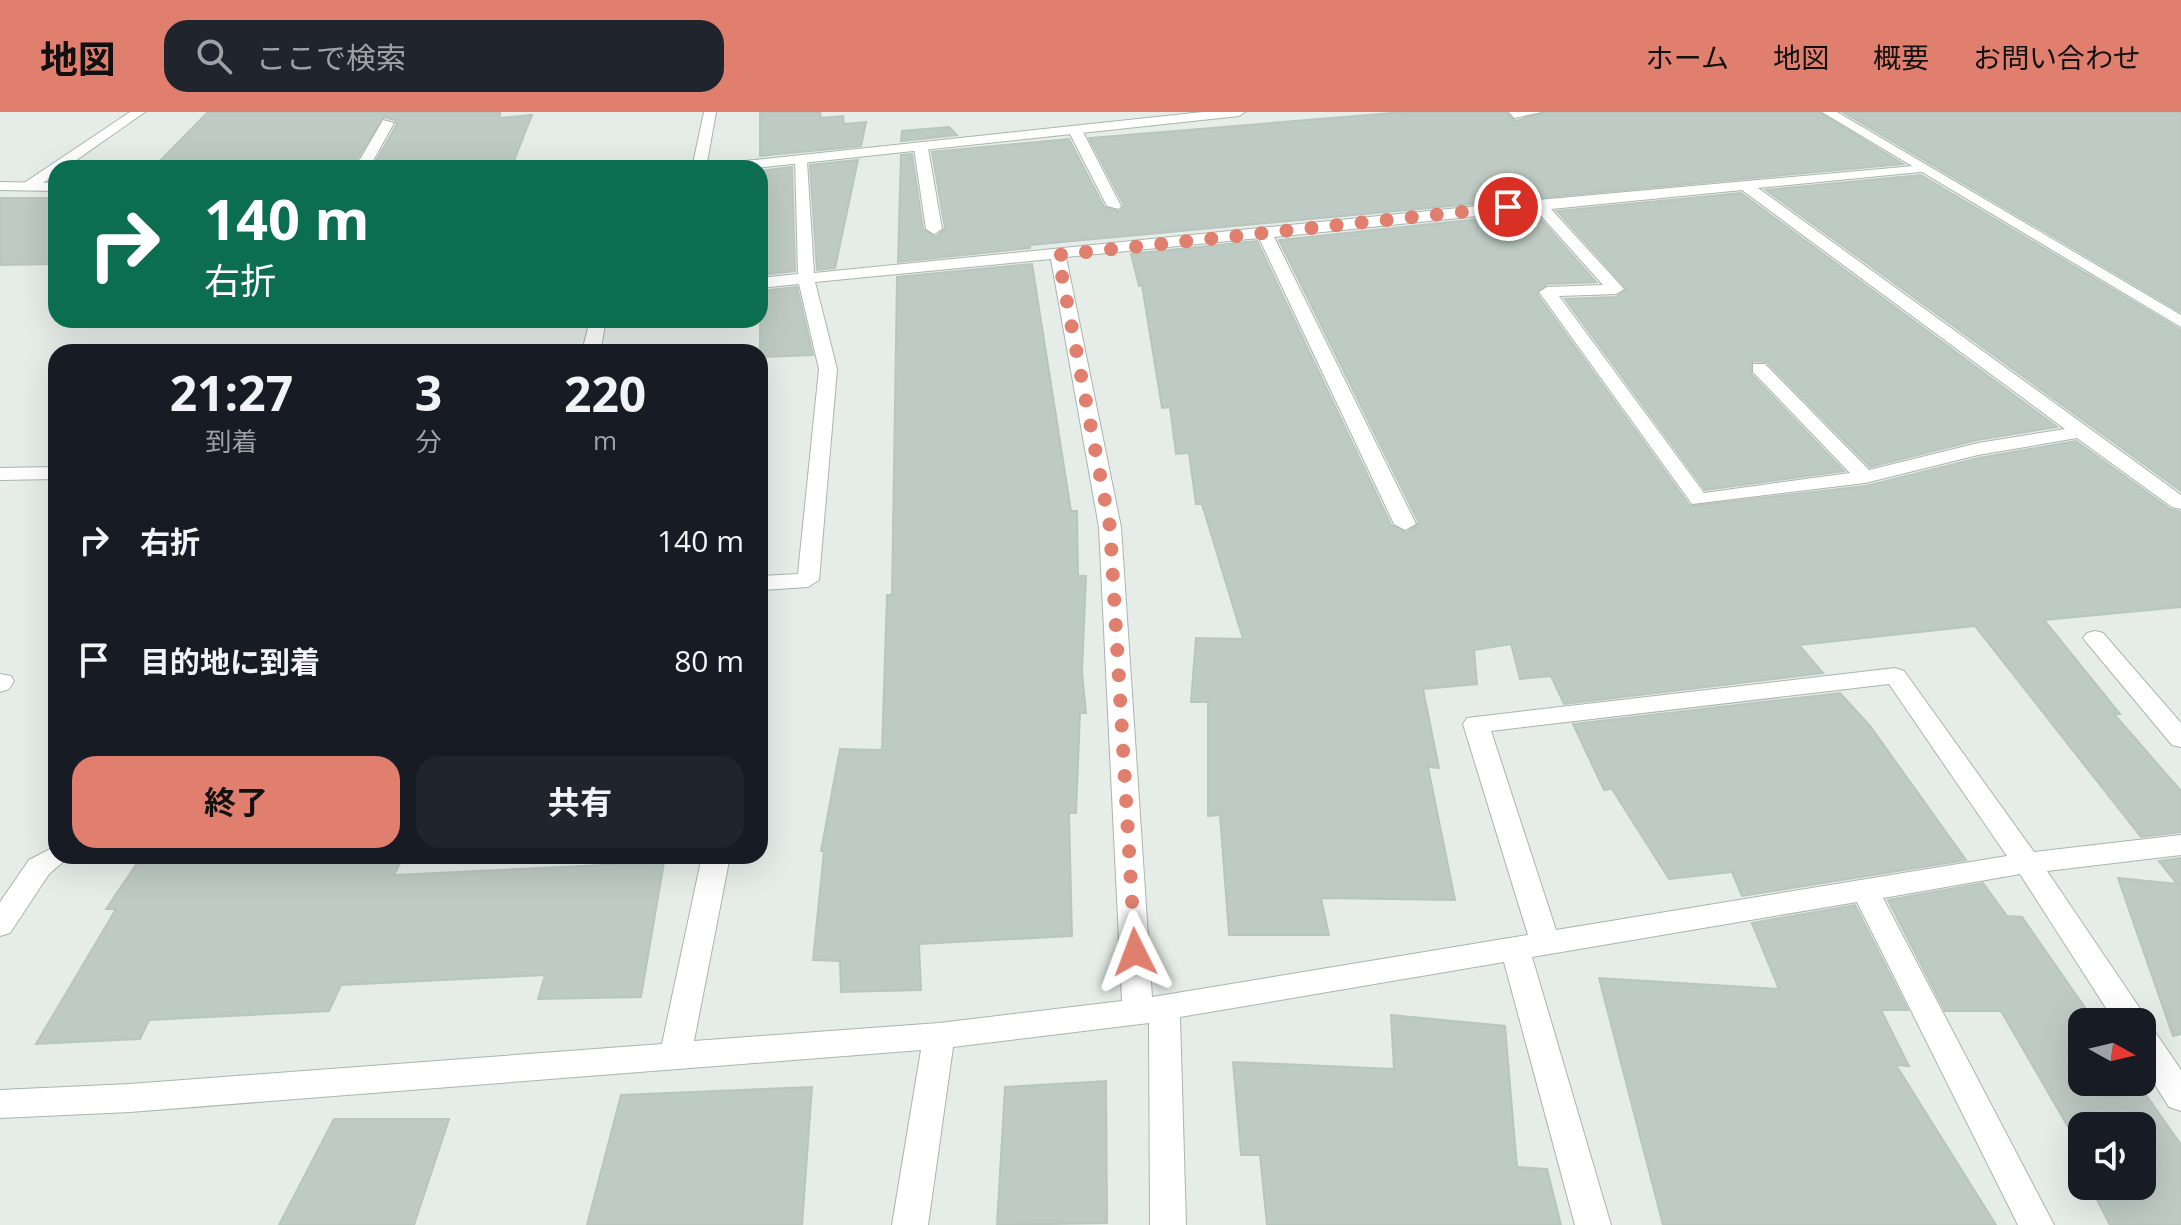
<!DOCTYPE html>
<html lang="ja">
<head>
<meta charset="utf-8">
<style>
	:root { --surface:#171b24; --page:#20242c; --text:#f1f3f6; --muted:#9ea1a6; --accent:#e17f6f }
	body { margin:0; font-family:"Open Sans","Noto Sans JP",sans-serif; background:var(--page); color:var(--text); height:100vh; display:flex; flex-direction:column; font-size:30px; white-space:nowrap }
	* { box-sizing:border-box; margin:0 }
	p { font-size:26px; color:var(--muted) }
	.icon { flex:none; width:44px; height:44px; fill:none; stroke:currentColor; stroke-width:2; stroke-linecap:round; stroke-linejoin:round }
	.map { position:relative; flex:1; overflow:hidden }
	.side { position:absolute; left:48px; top:232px; width:720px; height:520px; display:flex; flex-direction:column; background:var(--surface); border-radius:24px; box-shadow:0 8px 32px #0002 }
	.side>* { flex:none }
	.guide { position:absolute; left:48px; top:48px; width:720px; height:168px; border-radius:24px; box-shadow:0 8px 32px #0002; background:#0b6e4f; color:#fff; overflow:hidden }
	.needle { width:52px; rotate:98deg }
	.controls { position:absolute; left:2068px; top:896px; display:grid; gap:16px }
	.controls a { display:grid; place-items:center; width:88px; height:88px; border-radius:16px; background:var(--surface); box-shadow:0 8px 32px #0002; font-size:40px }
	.pin { position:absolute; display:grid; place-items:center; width:68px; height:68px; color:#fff; margin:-34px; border:4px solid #fff; border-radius:50%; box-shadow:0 2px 8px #0007 }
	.me { position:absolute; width:88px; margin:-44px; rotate:357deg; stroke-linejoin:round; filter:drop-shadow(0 0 6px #0008) }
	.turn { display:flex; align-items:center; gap:28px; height:168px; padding:0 24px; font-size:36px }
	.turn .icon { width:104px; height:104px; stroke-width:2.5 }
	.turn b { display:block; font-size:56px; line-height:68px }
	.eta { display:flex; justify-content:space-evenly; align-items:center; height:136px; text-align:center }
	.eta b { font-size:48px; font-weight:700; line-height:56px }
	.action { display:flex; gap:16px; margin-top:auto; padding:16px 24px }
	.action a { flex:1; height:92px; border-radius:24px; background:var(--accent); color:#111; font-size:32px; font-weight:700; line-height:92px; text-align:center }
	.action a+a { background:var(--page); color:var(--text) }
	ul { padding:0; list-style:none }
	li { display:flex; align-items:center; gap:24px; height:120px; padding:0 24px }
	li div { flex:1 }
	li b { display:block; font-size:30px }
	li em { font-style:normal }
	header { display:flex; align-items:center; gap:48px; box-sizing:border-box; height:112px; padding:0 40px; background:var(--accent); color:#111 }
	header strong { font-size:38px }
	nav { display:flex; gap:44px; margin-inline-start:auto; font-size:28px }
	.search { width:560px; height:72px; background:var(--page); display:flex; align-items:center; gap:20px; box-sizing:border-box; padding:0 28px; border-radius:24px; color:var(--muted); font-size:30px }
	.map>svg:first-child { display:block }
	.building { fill:#becac4; stroke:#b9c6bf; stroke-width:2 }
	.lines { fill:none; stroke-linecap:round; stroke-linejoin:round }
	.street-casing { stroke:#a9b5af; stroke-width:2 }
	.secondary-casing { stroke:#a5b7af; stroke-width:2 }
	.street { fill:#fff; fill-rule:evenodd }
	.secondary { fill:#fff; fill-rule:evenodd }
	.route { stroke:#e17f6f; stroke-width:14; stroke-dasharray:0 25.2 }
</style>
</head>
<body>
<header>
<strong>地図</strong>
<div class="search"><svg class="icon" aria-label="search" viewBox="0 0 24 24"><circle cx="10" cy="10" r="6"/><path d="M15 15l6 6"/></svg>ここで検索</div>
<nav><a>ホーム</a><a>地図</a><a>概要</a><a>お問い合わせ</a></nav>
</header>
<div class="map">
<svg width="2181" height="1113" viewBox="0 0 2181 1113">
	<rect width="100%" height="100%" fill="#e6ede9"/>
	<path class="building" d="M208 0H500V6L532 3 511 56H372L397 12 395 8 384 5 355 50 276 56H153Z
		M760 0H820L821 6 843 4 844 12 866 10 861 34 760 44Z
		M1405 0H1506L1515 9 1545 0H1819L1903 52 1030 133V136L898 150 901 43 912 42 923 117 936 125 945 116 932 40 1069 27 1104 95 1120 100 1124 93 1089 26Z
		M1843 0H2181V200Z
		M949 15 957 23 901 29 902 19Z
		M858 48 835 156 817 158 810 53Z
		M792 55 795 159 760 163V59Z
		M1921 63 2181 218V379L1766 78Z
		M1741 81 2057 315 1977 328 1870 355 1767 250 1753 249 1751 262 1844 359 1705 378 1565 187 1616 185 1627 177 1557 99Z
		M0 86H56V152L0 153Z
		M1535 101 1596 170 1547 172 1537 182 1690 394 1866 374 1979 346 2076 329 2170 397 2181 400V495L2044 508 2120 602H2114L2181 679V720L2141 725 1975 514 1799 533 1823 561 1564 592 1551 564 1520 567 1511 532 1474 538 1477 572 1423 577 1439 656 1428 655 1455 788 1321 786 1329 823H1229L1220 703 1208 704V590H1191L1196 526 1243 527 1202 392H1196L1189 341 1176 342 1170 295 1162 296 1142 173 1139 174 1131 142 1257 129 1391 413 1406 421 1419 411 1279 128Z
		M1032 152 1071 399H1077L1078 464H1086L1082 560 1086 601H1080L1076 701H1069L1072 824 919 832 921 878 841 880 840 849 813 848 824 739H821L840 637 882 638 887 483H892L897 165Z
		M797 175 813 243 760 245V179Z
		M1840 581 1870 614 1966 748 1742 784 1732 760 1669 767 1612 677 1604 678 1573 612Z
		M142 744H404L394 763 664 750 641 885 538 887 545 863 341 873 329 899 149 908 140 927 36 932 116 797H106Z
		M2181 746V922L2173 924 2118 766 2177 772 2159 749Z
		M1983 771 2007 804 2022 805 2095 910H2082V970H2137L2181 1033V1113H2110L2090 1074H2142V1014H2082V1039L2001 899H1945L1888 788Z
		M1855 793 1908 898H1881L1909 954 1896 953 1996 1113H1663L1599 866 1779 877 1752 811Z
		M1391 903 1505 914 1517 1055 1547 1057 1561 1113H1267L1260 1043H1241L1233 950 1394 957Z
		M1106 969 1107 1111 997 1113 1005 975Z
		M812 975 802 1113H587L621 983Z
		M334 1007H449L414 1113H279Z"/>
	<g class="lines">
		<g class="street-casing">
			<path id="street" d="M130 0H145L65 56H56V62L34 77H24V71Z
				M704 0H716L706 56H692Z
				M1509 0H1542L1514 6Z
				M383 8 394 11 369 56H355Z
				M1071 17 1083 20 1121 94 1119 97 1107 94 1069 20Z
				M921 32 928 36 942 117 934 122 926 117 914 36Z
				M795 46 807 49 814 161 1538 88 1925 53 1927 56 1920 60 1758 76 2181 383V397L2172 395 2077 326 1978 343 1865 371 1692 392 1539 180 1547 175 1603 173 1536 98 1274 125 1416 412 1405 418 1394 412 1259 126 1066 145 1121 415 1152 885 1528 823 1463 612 1467 606 1895 556 1904 559 2034 740 2181 723V743L2047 759 2143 901 2148 910 2145 914 2153 917 2181 958V999L2169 995 2142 952V910H2115L2020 762 1883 786 2054 1113H2018L1857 790 1532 845 1611 1113H1575L1504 850 1180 905 1186 1113H1150L1149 911 953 935 928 1113H892L921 938 130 1000 0 1006V978L130 972 662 932 702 744H730L694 929 939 911 1122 889 1099 415 1051 147 815 170 837 257 819 468 808 475 760 478V464L798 462 819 257 799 172 760 176V166L798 162ZM1742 78 2065 317 1978 331 1869 358 1765 252H1753V260L1850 361 1704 381 1559 184 1616 182 1624 177 1551 97ZM1889 572 2007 744 1556 818 1491 619Z
				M590 208H606L600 240H582Z
				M56 355V367L0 368V356Z
				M2095 519 2103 521 2181 611V635L2172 633 2087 531 2083 526 2087 521Z
				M0 562 11 564 14 569 9 577 0 580Z
				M56 734V744H70L49 762 10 821 0 824V790L29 748Z"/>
		</g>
		<g class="secondary-casing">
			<path id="secondary" d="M1203 0H1245L1239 4 756 56H710L717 52Z
				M1822 0H1837L2181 203V215Z
				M0 70 56 71V79L0 78Z"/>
		</g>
		<use href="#street" class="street"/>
		<use href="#secondary" class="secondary"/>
	</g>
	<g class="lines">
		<path class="route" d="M1135 840 1110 415 1058 143 1508 95"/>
	</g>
</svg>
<div class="controls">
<a><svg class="needle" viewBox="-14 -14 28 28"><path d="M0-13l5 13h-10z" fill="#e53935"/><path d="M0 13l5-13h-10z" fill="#9ea1a6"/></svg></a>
<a><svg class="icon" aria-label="sound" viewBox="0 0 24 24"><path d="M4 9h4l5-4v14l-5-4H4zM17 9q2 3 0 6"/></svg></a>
</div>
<div class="pin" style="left:1508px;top:95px;background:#d93025"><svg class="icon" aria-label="arrive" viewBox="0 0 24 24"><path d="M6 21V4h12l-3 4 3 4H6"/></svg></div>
<svg class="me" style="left:1135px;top:840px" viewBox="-20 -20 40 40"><path d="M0-17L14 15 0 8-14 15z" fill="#e17f6f" stroke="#fff" stroke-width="4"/></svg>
<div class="guide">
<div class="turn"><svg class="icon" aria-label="right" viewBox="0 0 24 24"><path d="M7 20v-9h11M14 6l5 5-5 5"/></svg><div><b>140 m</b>右折</div></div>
</div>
<section class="side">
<div class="eta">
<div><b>21:27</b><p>到着</p></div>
<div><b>3</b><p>分</p></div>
<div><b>220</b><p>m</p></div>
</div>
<ul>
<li><svg class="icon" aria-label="right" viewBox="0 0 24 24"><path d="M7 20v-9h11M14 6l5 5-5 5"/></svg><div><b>右折</b></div><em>140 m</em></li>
<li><svg class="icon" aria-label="arrive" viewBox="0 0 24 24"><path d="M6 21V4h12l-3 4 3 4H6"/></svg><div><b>目的地に到着</b></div><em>80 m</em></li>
</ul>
<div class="action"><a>終了</a><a>共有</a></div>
</section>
</div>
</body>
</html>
